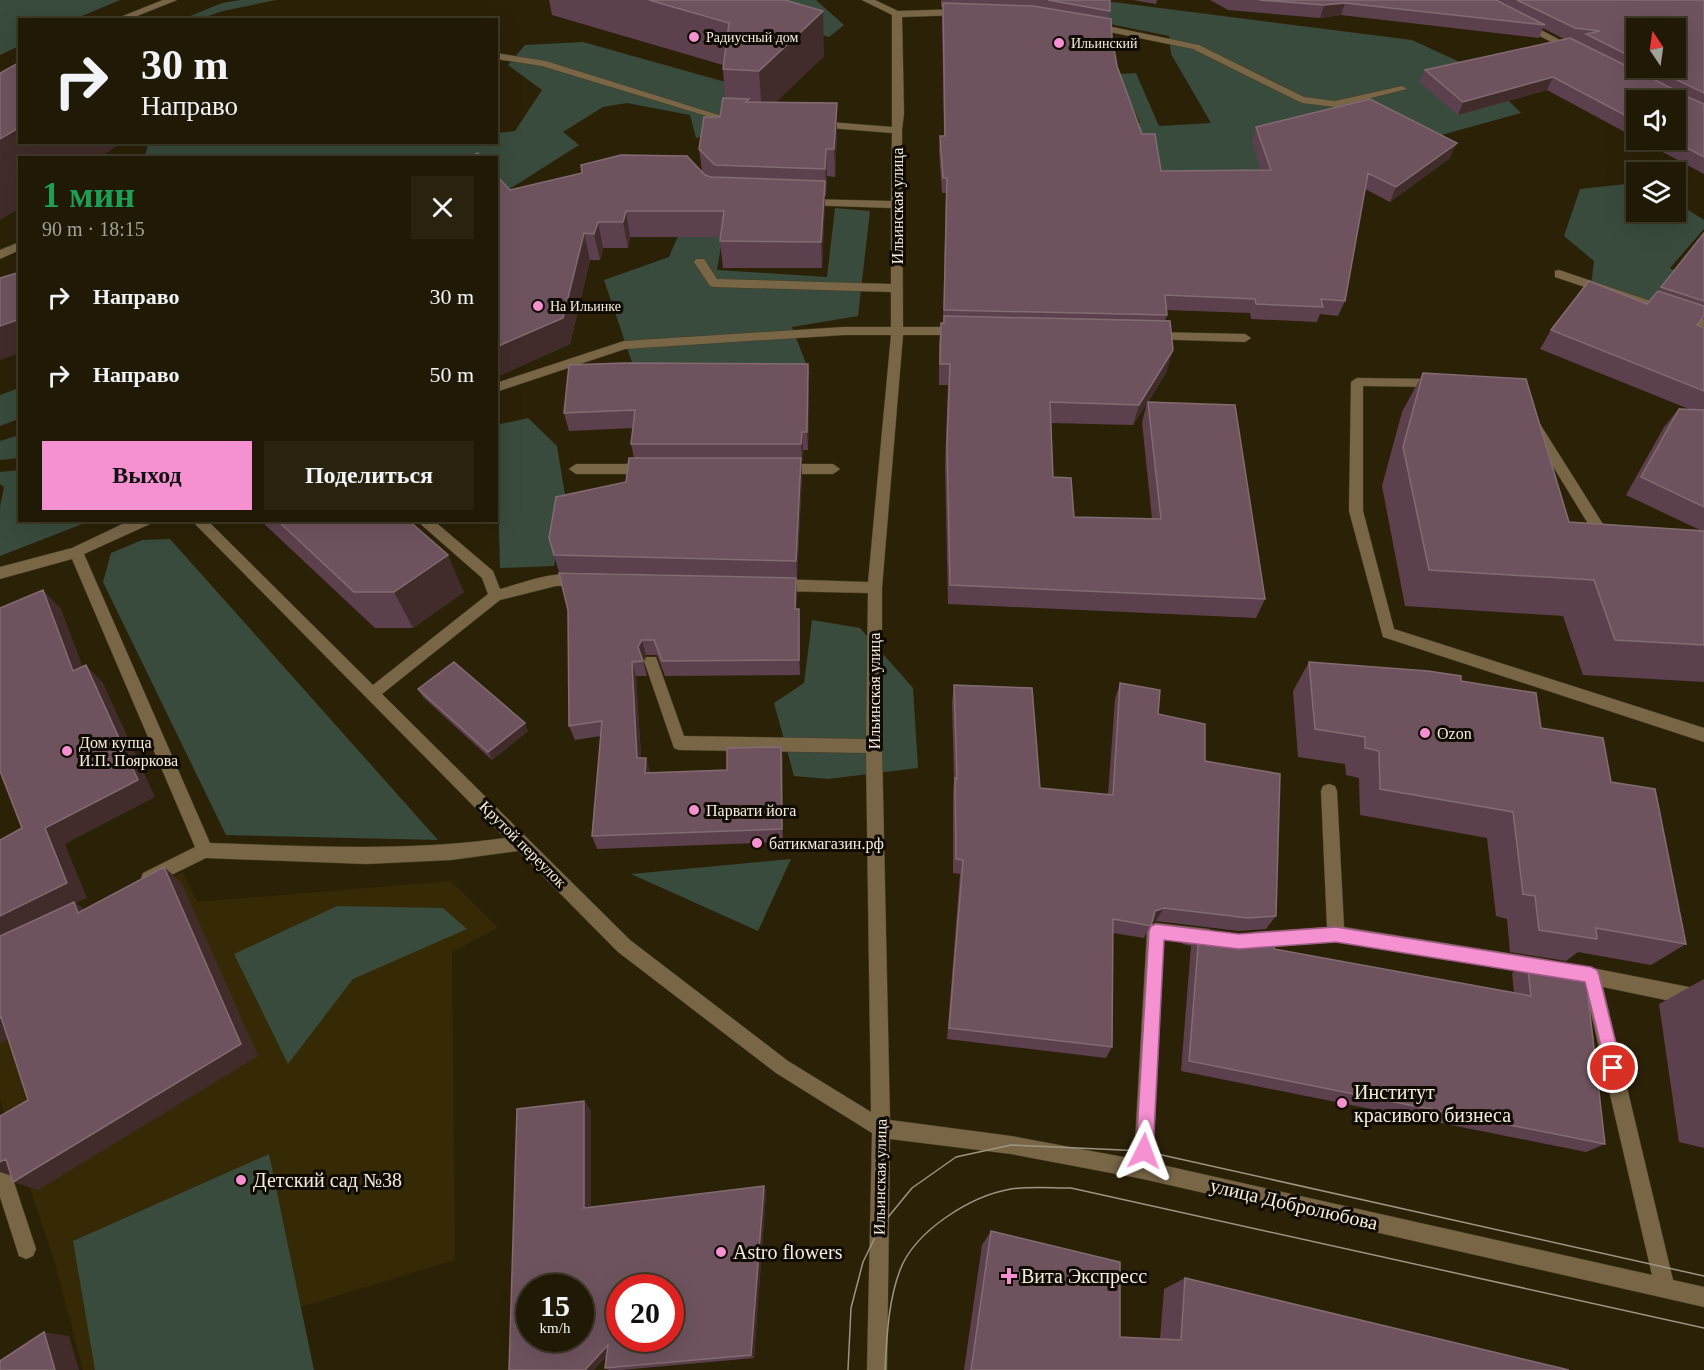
<!DOCTYPE html>
<html lang="ru">
<head>
<meta charset="utf-8">
<style>
	:root { --surface:#201905; --page:#28220f; --text:#f1f3f6; --muted:#a2a09a; --line:#3d3827; --accent:#f590d1 }
	body { margin:0; font-family:Georgia,serif; background:var(--page); color:var(--text); height:100vh; display:flex; flex-direction:column; font-size:22px; white-space:nowrap }
	* { box-sizing:border-box; margin:0 }
	p { font-size:20px; color:var(--muted) }
	.icon { flex:none; width:33px; height:33px; fill:none; stroke:currentColor; stroke-width:2; stroke-linecap:round; stroke-linejoin:round }
	.map { position:relative; flex:1; overflow:hidden }
	.panel { position:absolute; left:18px; top:156px; width:480px; height:366px; display:flex; flex-direction:column; background:var(--surface); border-radius:0px; box-shadow:0 6px 24px #0002,0 0 0 2px var(--line) }
	.panel>* { flex:none }
	.top-card { position:absolute; left:18px; top:18px; width:480px; height:126px; border-radius:0px; box-shadow:0 6px 24px #0002,0 0 0 2px var(--line); background:#201905; color:var(--text); overflow:hidden }
	.needle { width:39px; rotate:347deg }
	.tools { position:absolute; left:1626px; top:18px; display:grid; gap:12px }
	.tools a { display:grid; place-items:center; width:60px; height:60px; border-radius:0px; background:var(--surface); box-shadow:0 6px 24px #0002,0 0 0 2px var(--line); font-size:30px }
	.speed { position:absolute; left:516px; top:1274px; display:flex; gap:12px; font-size:30px; font-weight:700; text-align:center }
	.speed>* { display:grid; place-content:center; width:78px; height:78px; border-radius:50%; background:var(--surface); box-shadow:0 6px 24px #0002,0 0 0 2px var(--line); line-height:1 }
	.speed small { font-size:15px; font-weight:400 }
	.speed .limit { border:9px solid #d22; background:#fff; color:#111 }
	.pin { position:absolute; display:grid; place-items:center; width:51px; height:51px; color:#fff; margin:-26px; border:3px solid #fff; border-radius:50%; box-shadow:0 2px 6px #0007 }
	.me { position:absolute; width:66px; margin:-33px; rotate:3deg; stroke-linejoin:round; filter:drop-shadow(0 0 4px #0008) }
	.turn { display:flex; align-items:center; gap:21px; height:126px; padding:0 24px; font-size:27px }
	.turn .icon { width:78px; height:78px; stroke-width:2.5 }
	.turn b { display:block; font-size:42px; line-height:51px }
	.round { display:grid; place-items:center; flex:none; width:63px; height:63px; border-radius:0px; background:var(--page) }
	.headline { display:flex; align-items:center; justify-content:space-between; height:102px; padding:0 24px }
	h1 { font-size:36px; font-weight:600; line-height:45px; color:#1e9e55 }
	.cta { display:flex; gap:12px; margin-top:auto; padding:12px 24px }
	.cta a { flex:1; height:69px; border-radius:0px; background:var(--accent); color:#111; font-size:24px; font-weight:600; line-height:69px; text-align:center }
	.cta a+a { background:var(--page); color:var(--text) }
	ul { padding:0; list-style:none }
	li { display:flex; align-items:center; gap:18px; height:78px; padding:0 24px }
	li div { flex:1 }
	li b { display:block; font-size:22px }
	li em { font-style:normal }
	.map>svg:first-child { display:block }
	.built { fill:#362906 }
	.green { fill:#384b3c }
	.lines { fill:none; stroke-linecap:round; stroke-linejoin:round }
	.minor-casing { stroke:#473e25; stroke-width:1 }
	.minor { fill:#786647; fill-rule:evenodd }
	.tram { stroke:#9d9581; stroke-width:1.5 }
	.wall { fill:#5d404e; fill-rule:evenodd }
	.shaded-wall { fill:#422c2b }
	.building { fill:#6e535e; stroke:#836b72; stroke-width:1.5; fill-rule:evenodd }
	.route { fill:#f590d1; stroke:#9f5e88; stroke-width:1.5 }
	.poi-dot { fill:#f590d1; stroke:#100b03; stroke-width:2 }
	.labels { text-anchor:middle; dominant-baseline:central; stroke-width:6; stroke-linejoin:round; paint-order:stroke }
	.far-poi-label { font-size:14px; fill:#f5eedf; stroke:#100b03; text-anchor:start }
	.street-label { font-size:16px; fill:#f5eedf; stroke:#100b03 }
	.poi-label { font-size:16px; fill:#f5eedf; stroke:#100b03; text-anchor:start }
	.near-poi-label { font-size:20px; fill:#f5eedf; stroke:#100b03; text-anchor:start }
	.near-street-label { font-size:20px; fill:#f5eedf; stroke:#100b03 }
</style>
</head>
<body>
<div class="map">
<svg width="1704" height="1370" viewBox="0 0 1704 1370">
	<rect width="100%" height="100%" fill="#2b2107"/>
	<path class="built" d="M183 872 197 902 451 881 498 928 452 952 455 1260 205 1336 199 1370H83L55 1263 0 1100V974Z"/>
	<path class="green" d="M0 0H120L75 19 20 20 19 46 0 55Z
		M240 0H276L223 11 199 19H183L222 3Z
		M699 0H816L844 25 829 37Z
		M1113 2 1412 40 1477 70 1521 113 1409 144 1155 245 1098 125 1140 123 1118 74 1136 73 1159 126 1211 123 1171 54 1169 36 1105 23 1090 4Z
		M583 42 754 90 779 112 696 138 690 115 627 103 603 107 563 132 579 145 508 190 497 180 496 158H144L149 142H496L497 133 515 131 542 90 508 65 525 45Z
		M1635 183 1636 212H1676V202L1704 220V229L1670 268 1704 289V306L1589 302 1594 261 1564 236 1580 189Z
		M835 208 870 211 858 316 792 327 810 374 635 371 604 280 669 257 685 220 726 217 717 270 827 277Z
		M19 388V419L0 426V395Z
		M528 418 557 446 566 501 554 566 500 568 496 425Z
		M19 435V458L0 460V441Z
		M19 470 20 520 90 521 0 556V507L4 487 0 484V472Z
		M170 539 438 840 226 835 103 582 111 553 142 540Z
		M812 620 860 628 913 688 918 768 828 779 794 776 774 703 804 683Z
		M791 859 758 931 631 874Z
		M337 906 443 908 467 929 353 979 288 1064 234 954Z
		M269 1154 314 1370H95L73 1241Z"/>
	<g class="lines">
		<g class="minor-casing">
			<path id="minor" d="M163 0H177L127 20H113Z
				M862 0H875L898 11 962 9 967 12 962 15 902 17 904 113 902 130 903 327H960L966 331 960 335H903L882 588V746L890 1120 1011 1136 1134 1159 1147 931 1150 925 1156 923 1208 929 1214 931 1217 937 1214 943 1208 945 1164 940 1153 1163 1652 1275 1584 983 1561 977 1558 971 1561 965 1567 963 1704 990V1008L1603 987 1673 1280 1704 1287V1307L1143 1179 1011 1154 890 1139 887 1370H867L872 1133 776 1073 618 952 518 851 451 860 366 864 206 858 155 883 149 886 143 883 141 878 143 873 195 847 72 559 0 579V567L72 548 131 520H152L150 524 84 554 210 843C309 846 407 852 505 838L191 520H207L373 685 488 594 482 578 416 520H433L493 571 500 589C527 582 559 568 586 577L588 581 586 585 556 586 500 600 382 694 630 940 788 1061 871 1112 866 753 679 750 674 748 644 661 646 657H656L684 736 866 739 868 593 776 591 771 589 769 585 771 581 776 579 868 582 891 335H844L625 349 496 392V383L624 341 844 327H891V292L714 287 710 286 694 262 696 259H704L717 279 891 284V208L804 205 798 202 804 199 891 201 892 133 817 127 812 124 817 121 892 127V15Z
				M1520 22H1526L1579 50 1571 52 1520 26Z
				M1093 23 1199 45 1304 97 1335 101 1402 86 1407 89 1335 107 1302 103 1193 49 1090 28V24Z
				M496 53 546 61 738 121 733 124 542 66 496 59Z
				M20 242V250L0 259V250Z
				M1559 270 1704 319V327L1555 277V271Z
				M1152 332 1245 334 1251 338 1245 342 1148 339 1146 336Z
				M1357 378 1436 379 1442 383 1436 387 1363 386V511L1394 629 1704 728V742L1383 637 1349 511 1351 382Z
				M1535 422 1540 424 1608 532 1611 533 1613 537 1611 541 1606 542 1598 540 1529 427Z
				M576 464H648L655 469 648 474H576L569 469Z
				M783 464H833L840 469 833 474H783L776 469Z
				M1329 784 1335 786 1337 791 1344 927 1544 959 1550 961 1553 967 1550 973 1544 975 1336 942 1255 948 1249 946 1246 940 1249 934 1255 932 1327 927 1321 791 1323 786Z
				M0 1158 7 1160 9 1167 36 1249 33 1256 26 1259 19 1256 0 1197Z"/>
		</g>
		<use href="#minor" class="minor"/>
		<path class="tram" d="M848 1370 851 1308 863 1262 880 1227 912 1188 956 1157 1011 1145 1144 1151 1704 1276
			M885 1370C887 1336 888 1302 900 1270 915 1231 970 1196 1011 1189 1031 1186 1051 1188 1071 1188L1704 1328"/>
	</g>
	<path class="wall" d="M549 0H785L824 56 776 102 837 131 835 177 827 176 826 196H825L822 268H723L720 241V237H630L628 248H603L600 260H590L570 344 501 375 496 369V175L510 190 702 171 699 149 720 117 725 98 723 69V65L552 15Z
		M941 0H1110V11L1109 19 1117 66 1142 134 1161 171 1261 170 1252 142 1256 127 1450 158 1390 202 1365 189 1345 301 1338 316 1320 314 1317 322 1251 319 1250 313 1167 310V315L1165 321 1167 371 1148 402 1265 599 1256 618 948 604 945 464 948 385H939V344L941 323H943L946 193H942L939 150 940 136H944L942 18 943 7H941ZM1147 403 1142 422 1152 519 1074 517 1053 477 1051 423 1133 425Z
		M1133 0H1157L1156 4Z
		M1210 0H1704V174L1640 140H1676L1636 100V138L1547 90 1458 115 1419 82 1425 70 1564 39 1543 28 1539 38 1341 15 1320 18 1228 10ZM1636 28 1676 68H1636Z
		M1704 233V316L1697 325 1704 328V682L1583 675 1563 616 1405 606 1382 486 1402 412 1423 373 1569 522 1700 530 1626 495 1664 427 1679 409H1689L1540 349 1551 330 1647 304 1659 291Z
		M808 364 809 382 808 450H803L802 462H801L802 476 797 578 559 572 554 555 626 482 634 458 631 444 633 428 569 431 564 413Z
		M260 520H408L464 592 413 628H375Z
		M796 578 797 594 796 609 800 624V675L665 676 657 655H646L643 660 647 676H636L641 758H646L650 773 727 770 781 747 783 760V842L597 849 592 836 601 736 575 740 569 726 568 610Z
		M1309 662 1461 681 1541 728 1611 782 1686 944 1651 965 1578 952 1566 961 1510 952 1507 919 1496 916 1487 838 1360 815 1359 778 1346 775 1345 764 1298 757 1293 691Z
		M1120 683 1158 714 1205 761 1276 916 1266 929 1239 931 1156 921 1152 922 1144 938 1113 933 1112 1047 1106 1058 947 1039 960 874 953 873V793L954 781 952 702 954 685 1040 788 1108 795 1115 699Z
		M418 689 528 731 492 760 423 697Z
		M1190 933 1274 949 1514 992 1512 973 1527 961 1605 1144 1586 1152 1181 1071 1191 946 1182 944Z
		M1704 979V1148L1679 1142 1659 1004Z
		M591 1110V1208L764 1186 766 1193 754 1358 621 1370H609L605 1368 606 1357 509 1370Z
		M991 1231 1120 1337 1160 1339 1164 1289 1185 1278 1569 1370H964L982 1245Z"/>
	<path class="shaded-wall" d="M1345 3 1341 15 1320 18 1324 5Z
		M823 11 824 56 762 116 759 71Z
		M1553 77 1547 90 1458 115 1463 102Z
		M837 103V131L835 177 834 149Z
		M20 127V142H123L99 158H20V208L0 220V139Z
		M1457 143 1450 158 1390 202 1396 187Z
		M826 149 827 176 826 196 825 169Z
		M825 181V208L822 268 821 242Z
		M626 211 630 237 628 248 623 222Z
		M598 222 603 248 600 260 594 234Z
		M584 233 590 260 570 344 501 375 496 361V347Z
		M20 319V353L0 360V326Z
		M1173 350 1167 371 1133 425 1139 405Z
		M808 364 809 382 808 450 807 432Z
		M802 432 803 450 802 462 801 444Z
		M801 458 802 476 797 578 796 561Z
		M448 555 464 592 413 628 394 592Z
		M796 578 797 594 796 624 795 609Z
		M43 590 61 609 91 689 73 671Z
		M799 609 800 624V675L799 660Z
		M642 640 646 655 642 662 638 647Z
		M632 662 636 676 642 772 637 758Z
		M86 665 103 683 155 797 65 844 87 898 76 903 94 916 0 940V916L45 828Z
		M525 723 528 731 492 760 488 752Z
		M781 747 783 760V842L782 829Z
		M646 758 650 771 649 786 645 773Z
		M164 867 181 882 258 1056 38 1190 13 1182Z
		M1164 908 1156 921 1148 924 1155 911Z
		M1 1017 24 1029 0 1043V1018Z
		M584 1101 591 1110V1215L584 1208Z
		M6 1159 15 1177 0 1172V1162Z
		M764 1186 766 1193 754 1358 751 1355Z
		M44 1332 69 1336 79 1370H55Z
		M608 1345 615 1348 594 1370H585Z"/>
	<path class="building" d="M649 0H785L823 11 759 71 723 69 729 23Z
		M1048 0H1110V11Z
		M1259 0H1496L1545 25 1345 3 1324 5Z
		M1517 0H1704V93L1653 68H1676V28H1636V59L1586 34 1600 31 1575 28Z
		M943 3 1033 6 1111 19 1112 38 1117 66 1142 134H1155L1161 171 1271 170 1256 127 1370 99 1457 143 1396 187 1368 173 1345 301 1321 299 1323 307 1256 304 1255 299 1165 295 1167 315 944 310 947 178H943L940 136H945Z
		M1570 38 1673 89 1681 90 1683 95 1704 104V157L1672 140H1676V100H1636V121L1553 77 1463 102 1425 70Z
		M20 62V127L0 139V73Z
		M723 98 749 99 746 102 837 103 834 149H826L825 169 715 165 699 149 704 117H720Z
		M478 153 481 158H467Z
		M621 155 687 156 705 175 711 177 825 181 821 242 720 241 724 211H626L623 222H598L594 234 584 233 563 318 496 347V175L510 190 582 173 581 165Z
		M1704 233V301L1661 287Z
		M20 272V319L0 326V278Z
		M1589 281 1647 304 1658 291 1704 306V316L1697 325 1704 328V391L1551 330Z
		M944 316 1170 321 1173 350 1139 405 1050 402 1053 477 1071 478 1074 517 1161 519 1148 402 1235 405 1265 599 950 585 947 444 950 364H940L941 323H944Z
		M624 363 808 364 807 432H802L801 444H631L635 410 564 413 569 365Z
		M1423 373 1526 379 1569 522 1704 531V645L1615 640 1594 580 1429 570 1403 447Z
		M1679 409 1704 410V507L1641 477Z
		M629 458H801L796 561 554 555 549 538 556 497 626 482Z
		M277 520H408L448 555 394 592H354Z
		M559 573 796 578 795 609H799V660L662 661 654 640H642L638 647 643 661 632 662 637 758H646L645 773 727 770V748L781 747 782 829 592 836 602 721 569 726 568 610Z
		M43 590 73 671 86 665 138 780 45 828 67 883 0 916V840L22 828 0 771V608Z
		M454 662 525 723 488 752 418 689Z
		M1309 662 1428 671 1461 676V681L1536 693 1541 728 1603 738 1611 782 1655 789 1686 944 1596 928 1597 939 1539 930 1535 896 1523 894 1513 812 1380 789 1379 751 1365 748V737L1315 729Z
		M1120 683 1160 690 1158 714 1205 724V761L1280 774 1276 916 1248 918 1164 908 1155 911 1151 926 1113 919 1112 1047 949 1028 963 860 956 859 955 778 957 779 954 685 1032 688 1040 788 1113 795Z
		M164 867 241 1044 13 1182 6 1159 0 1162V1116L28 1100 1 1017 0 1018V936L74 902 78 913Z
		M1190 933 1248 939 1275 938 1274 949 1531 996 1527 961 1585 970 1605 1144 1189 1061 1199 934Z
		M584 1101V1208L764 1186 751 1355 605 1368 608 1345 585 1370H509L517 1109ZM530 1287H580V1338H530ZM620 1287H670V1338H620Z
		M991 1231 1120 1262V1337L1181 1340 1185 1278 1569 1370H971Z
		M44 1332 55 1370H0V1361Z"/>
	<path class="route" d="M1156 924 1239 934 1336 927 1591 967 1597 970 1599 975 1622 1068 1619 1074 1613 1077 1608 1074 1585 982 1336 942 1239 949 1164 940 1153 1151 1150 1157 1144 1160 1138 1157 1136 1151 1149 931 1151 926Z"/>
	<g class="poi-dot">
		<circle cx="694" cy="37" r="6"/>
		<circle cx="1059" cy="43" r="6"/>
		<circle cx="538" cy="306" r="6"/>
		<circle cx="1425" cy="733" r="6"/>
		<circle cx="67" cy="751" r="6"/>
		<circle cx="694" cy="810" r="6"/>
		<circle cx="757" cy="843" r="6"/>
		<circle cx="1342" cy="1103" r="6"/>
		<circle cx="241" cy="1180" r="6"/>
		<circle cx="721" cy="1252" r="6"/>
		<path d="M1006 1267h6v6h6v6h-6v6h-6v-6h-6v-6h6z"/>
	</g>
	<g class="labels">
		<g class="far-poi-label">
			<text x="706" y="37">Радиусный дом</text>
			<text x="1071" y="43">Ильинский</text>
			<text x="550" y="306">На Ильинке</text>
		</g>
		<g class="street-label">
			<text transform="translate(897 206) rotate(-90)">Ильинская улица</text>
			<text transform="translate(874 691) rotate(-90)">Ильинская улица</text>
			<text transform="translate(523 844) rotate(45)">Крутой переулок</text>
			<text transform="translate(880 1177) rotate(-89)">Ильинская улица</text>
		</g>
		<g class="poi-label">
			<text x="1437" y="733">Ozon</text>
			<text x="79" y="742">Дом купца<tspan x="79" dy="18">И.П. Пояркова</tspan></text>
			<text x="706" y="810">Парвати йога</text>
			<text x="769" y="843">батикмагазин.рф</text>
		</g>
		<g class="near-poi-label">
			<text x="1354" y="1092">Институт<tspan x="1354" dy="23">красивого бизнеса</tspan></text>
			<text x="253" y="1180">Детский сад №38</text>
			<text x="733" y="1252">Astro flowers</text>
			<text x="1021" y="1276">Вита Экспресс</text>
		</g>
		<g class="near-street-label">
			<text transform="translate(1294 1204) rotate(13)">улица Добролюбова</text>
		</g>
	</g>
</svg>
<div class="tools">
<a><svg class="needle" viewBox="-14 -14 28 28"><path d="M0-13l5 13h-10z" fill="#e53935"/><path d="M0 13l5-13h-10z" fill="#a2a09a"/></svg></a>
<a><svg class="icon" aria-label="sound" viewBox="0 0 24 24"><path d="M4 9h4l5-4v14l-5-4H4zM17 9q2 3 0 6"/></svg></a>
<a><svg class="icon" aria-label="layers" viewBox="0 0 24 24"><path d="M12 4l9 5-9 5-9-5zM3 14l9 5 9-5"/></svg></a>
</div>
<div class="speed"><div>15<small>km/h</small></div><div class="limit">20</div></div>
<div class="pin" style="left:1613px;top:1068px;background:#d93025"><svg class="icon" aria-label="arrive" viewBox="0 0 24 24"><path d="M6 21V4h12l-3 4 3 4H6"/></svg></div>
<svg class="me" style="left:1144px;top:1151px" viewBox="-20 -20 40 40"><path d="M0-17L14 15 0 8-14 15z" fill="#f590d1" stroke="#fff" stroke-width="4"/></svg>
<div class="top-card">
<div class="turn"><svg class="icon" aria-label="right" viewBox="0 0 24 24"><path d="M7 20v-9h11M14 6l5 5-5 5"/></svg><div><b>30 m</b>Направо</div></div>
</div>
<section class="panel">
<div class="headline"><div><h1>1 мин</h1><p>90 m · 18:15</p></div><a class="round"><svg class="icon" aria-label="close" viewBox="0 0 24 24"><path d="M6 6l12 12M18 6L6 18"/></svg></a></div>
<ul>
<li><svg class="icon" aria-label="right" viewBox="0 0 24 24"><path d="M7 20v-9h11M14 6l5 5-5 5"/></svg><div><b>Направо</b></div><em>30 m</em></li>
<li><svg class="icon" aria-label="right" viewBox="0 0 24 24"><path d="M7 20v-9h11M14 6l5 5-5 5"/></svg><div><b>Направо</b></div><em>50 m</em></li>
</ul>
<div class="cta"><a>Выход</a><a>Поделиться</a></div>
</section>
</div>
</body>
</html>
